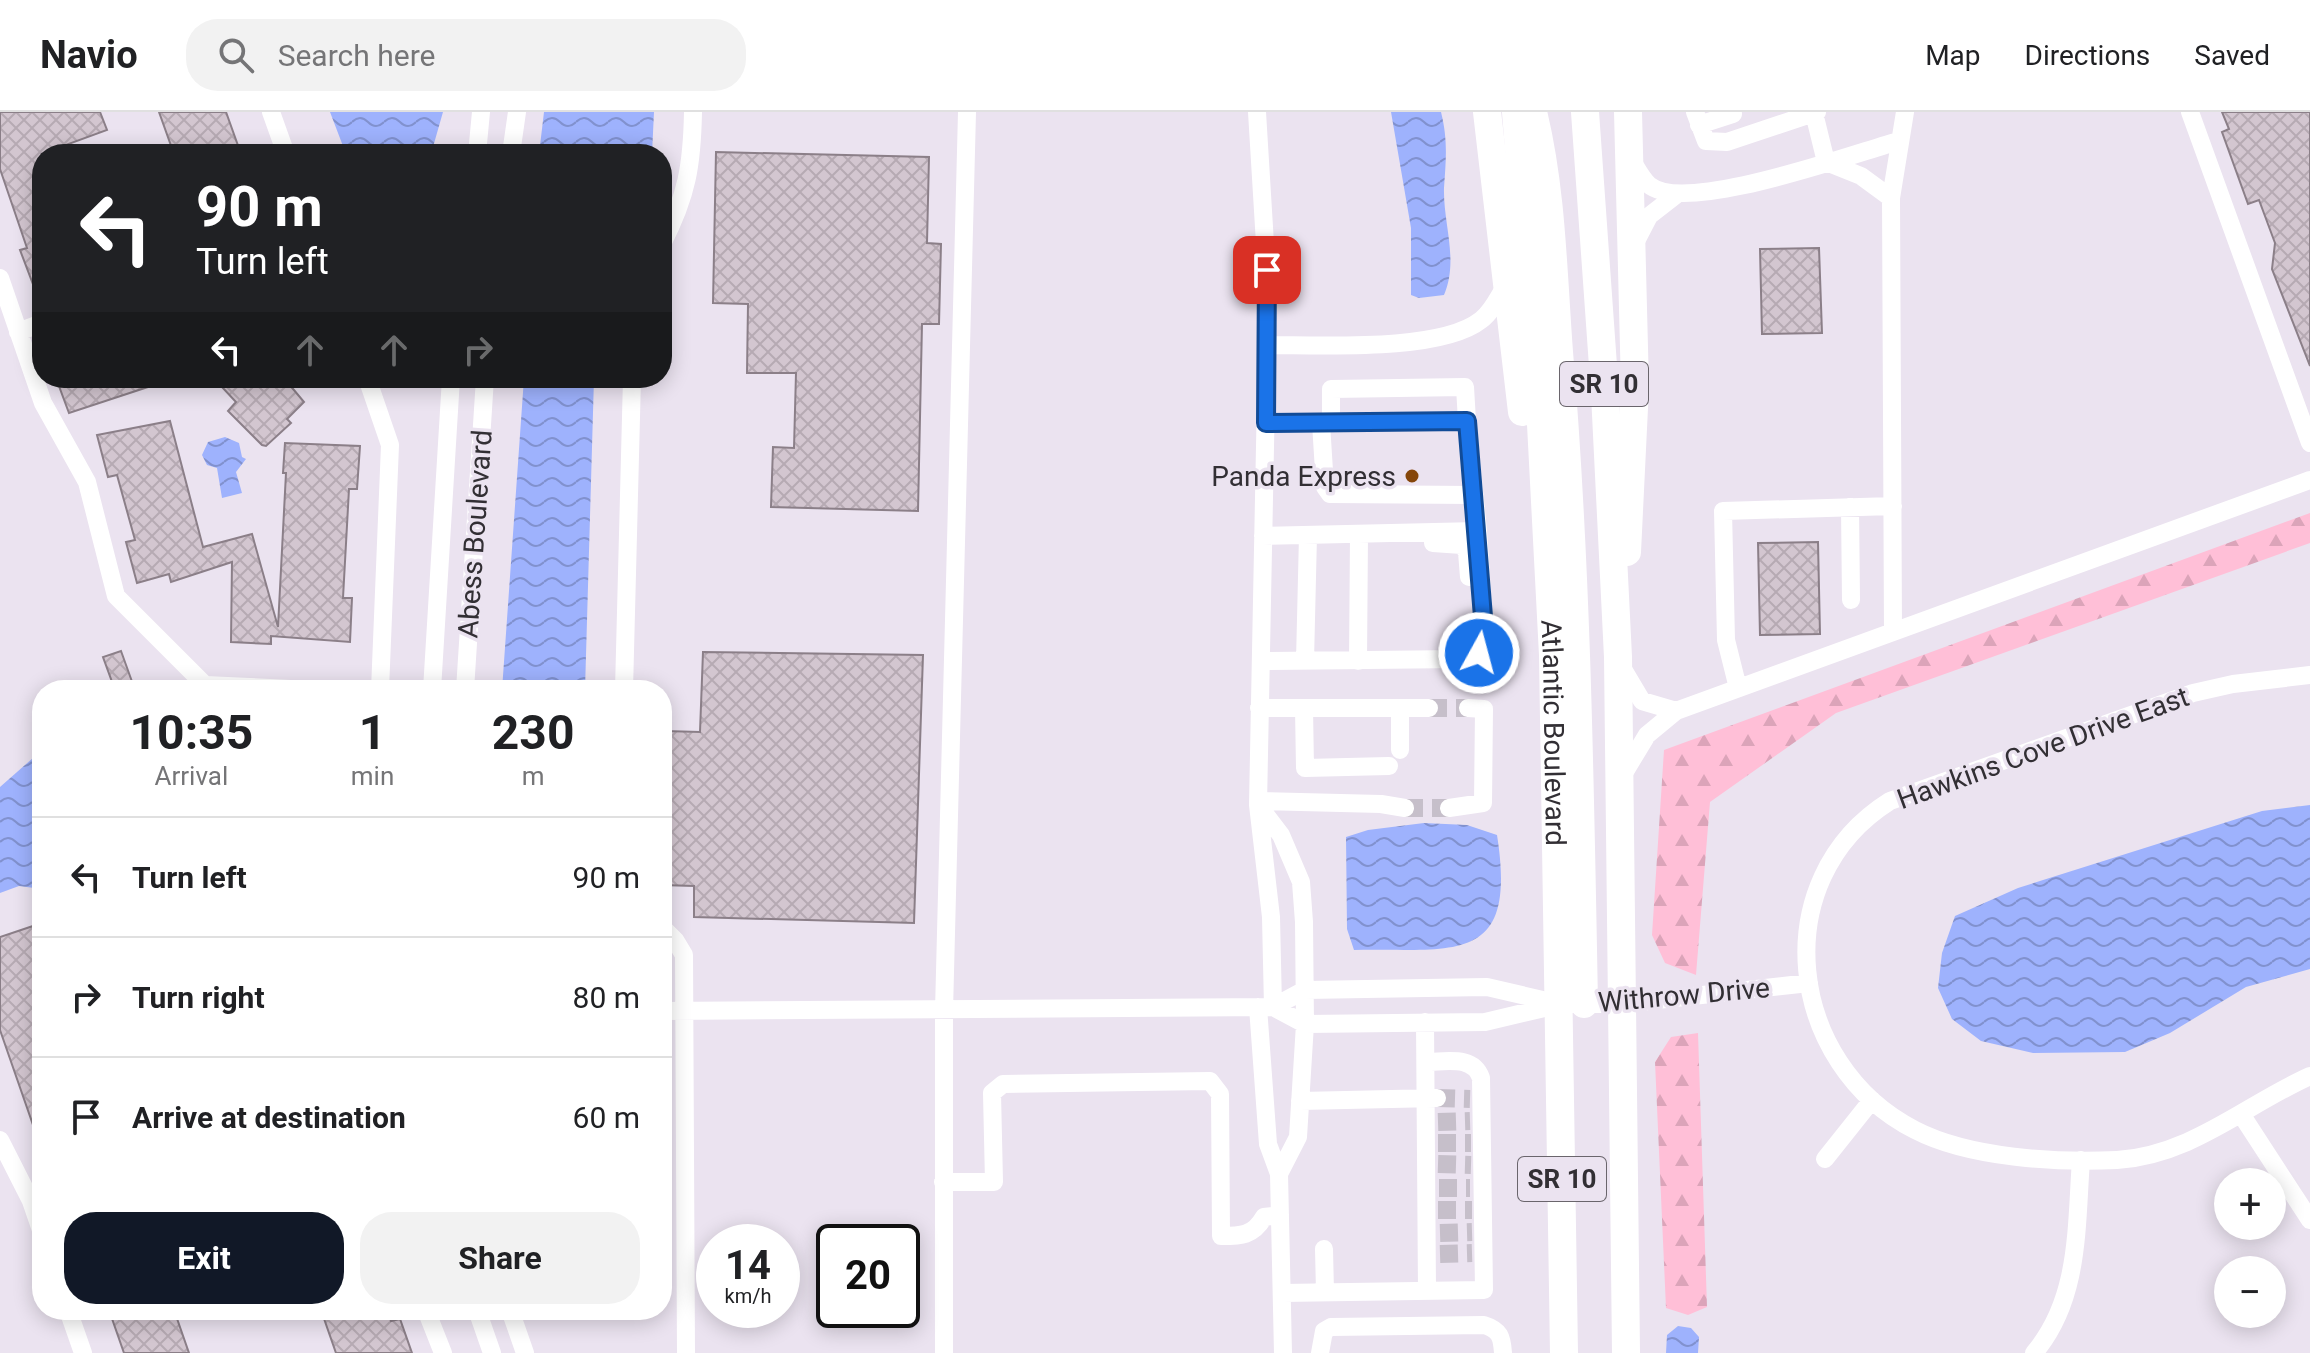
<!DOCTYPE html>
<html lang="en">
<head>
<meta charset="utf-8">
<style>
	:root { --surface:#fff; --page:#f2f2f2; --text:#202124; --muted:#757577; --line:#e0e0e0; --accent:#111827 }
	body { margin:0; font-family:Roboto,sans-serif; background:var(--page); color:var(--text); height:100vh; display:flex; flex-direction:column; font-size:30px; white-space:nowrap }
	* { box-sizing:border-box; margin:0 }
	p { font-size:26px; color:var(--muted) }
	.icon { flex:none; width:44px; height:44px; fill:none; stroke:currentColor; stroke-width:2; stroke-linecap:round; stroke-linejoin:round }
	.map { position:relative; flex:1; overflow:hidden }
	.side { position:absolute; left:32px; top:568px; width:640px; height:640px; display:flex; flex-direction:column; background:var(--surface); border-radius:32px; box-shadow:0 4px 20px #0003 }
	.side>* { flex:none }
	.banner { position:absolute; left:32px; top:32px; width:640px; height:244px; border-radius:32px; box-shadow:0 4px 20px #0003; background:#202124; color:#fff; overflow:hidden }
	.controls { position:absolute; left:2214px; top:1056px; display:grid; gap:16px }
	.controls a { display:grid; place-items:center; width:72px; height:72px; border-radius:50%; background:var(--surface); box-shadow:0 4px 20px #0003; font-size:40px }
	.speed { position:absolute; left:696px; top:1112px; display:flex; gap:16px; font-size:40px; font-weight:700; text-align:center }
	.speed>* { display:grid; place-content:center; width:104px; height:104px; border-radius:50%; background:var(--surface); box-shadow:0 4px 20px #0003; line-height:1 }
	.speed small { font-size:20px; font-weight:400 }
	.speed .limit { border:4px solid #111; border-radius:12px; background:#fff; color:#111 }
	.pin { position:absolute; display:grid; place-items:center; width:68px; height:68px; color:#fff; margin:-34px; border-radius:16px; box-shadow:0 4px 12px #0006 }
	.me { position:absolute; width:88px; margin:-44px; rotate:7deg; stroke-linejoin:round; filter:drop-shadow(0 0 6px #0008) }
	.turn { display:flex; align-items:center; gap:28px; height:168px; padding:0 32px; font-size:36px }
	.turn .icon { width:104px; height:104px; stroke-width:2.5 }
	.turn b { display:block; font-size:56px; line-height:68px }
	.lanes { display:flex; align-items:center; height:76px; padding:0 32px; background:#0003; justify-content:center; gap:40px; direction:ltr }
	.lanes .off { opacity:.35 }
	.eta { display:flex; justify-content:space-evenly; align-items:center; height:136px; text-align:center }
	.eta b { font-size:48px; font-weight:700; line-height:56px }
	.button { display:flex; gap:16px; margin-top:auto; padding:16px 32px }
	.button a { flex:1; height:92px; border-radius:32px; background:var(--accent); color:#fff; font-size:32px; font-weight:700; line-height:92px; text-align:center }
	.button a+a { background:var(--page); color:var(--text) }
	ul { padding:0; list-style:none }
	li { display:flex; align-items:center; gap:24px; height:120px; padding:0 32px; border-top:2px solid var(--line) }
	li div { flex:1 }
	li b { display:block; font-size:30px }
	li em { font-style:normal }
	header { display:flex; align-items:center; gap:48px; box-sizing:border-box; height:112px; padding:0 40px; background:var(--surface); border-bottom:2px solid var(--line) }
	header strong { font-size:38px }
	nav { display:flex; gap:44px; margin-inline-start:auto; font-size:28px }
	.search { width:560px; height:72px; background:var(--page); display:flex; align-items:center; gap:20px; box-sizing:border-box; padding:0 28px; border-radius:32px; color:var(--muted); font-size:30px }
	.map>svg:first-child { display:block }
	.forest { fill:url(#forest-firs) }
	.water { fill:url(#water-waves) }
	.building { fill:url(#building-cross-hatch); stroke:#8b7f88; stroke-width:2 }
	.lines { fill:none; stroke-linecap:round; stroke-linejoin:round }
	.minor-tunnel { stroke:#c6bfca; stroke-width:18; stroke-dasharray:18 9; stroke-linecap:butt }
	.minor { stroke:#fff; stroke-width:18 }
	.highway { stroke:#fff; stroke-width:28 }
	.route-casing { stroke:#114b97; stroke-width:20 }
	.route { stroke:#1a73e8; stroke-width:14 }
	.poi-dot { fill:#85460a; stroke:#ebe3f0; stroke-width:3 }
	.labels { text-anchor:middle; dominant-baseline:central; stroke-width:7; stroke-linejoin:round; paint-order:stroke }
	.shield { fill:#ebe3f0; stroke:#6a656c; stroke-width:2 }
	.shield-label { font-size:26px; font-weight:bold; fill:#322f34 }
	.poi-label { font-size:28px; fill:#322f34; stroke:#ebe3f0; text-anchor:end }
	.street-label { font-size:28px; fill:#322f34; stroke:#ebe3f0 }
</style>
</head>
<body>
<header>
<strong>Navio</strong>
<div class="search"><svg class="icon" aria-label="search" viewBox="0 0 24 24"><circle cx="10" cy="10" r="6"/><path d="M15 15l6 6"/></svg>Search here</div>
<nav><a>Map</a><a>Directions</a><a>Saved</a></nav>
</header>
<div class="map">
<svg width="2310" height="1241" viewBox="0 0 2310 1241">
	<defs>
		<pattern id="forest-firs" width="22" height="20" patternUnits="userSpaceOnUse" patternTransform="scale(2)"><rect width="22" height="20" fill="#ffbfd7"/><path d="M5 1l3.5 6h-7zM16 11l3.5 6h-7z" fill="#dba4b9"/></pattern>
		<pattern id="water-waves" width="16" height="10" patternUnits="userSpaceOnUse" patternTransform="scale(2)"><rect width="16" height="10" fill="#9eb2fd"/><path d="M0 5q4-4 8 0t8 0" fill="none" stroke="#8191ce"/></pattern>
		<pattern id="building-cross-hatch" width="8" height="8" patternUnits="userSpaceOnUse" patternTransform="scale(2)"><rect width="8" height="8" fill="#d3c6d0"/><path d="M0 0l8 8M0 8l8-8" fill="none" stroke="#b6aab3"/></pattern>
	</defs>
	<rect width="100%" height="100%" fill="#ebe3f0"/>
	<path class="forest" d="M2310 401V431L1836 601 1710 690 1696 863 1665 851 1652 823 1664 638Z
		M1698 921 1707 1195 1688 1203 1666 1196 1655 950 1671 925Z"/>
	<path class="water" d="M330 0H443L431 42H346Z
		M544 0H654L652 42H539Z
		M1391 0H1441C1448 28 1446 48 1444 76 1443 112 1459 148 1444 183L1419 186 1411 183V116Z
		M524 266H594L585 578H502Z
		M225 325 239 331 242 345 246 347 236 360 242 381 222 386 217 356 207 353 202 343 208 330Z
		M42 638V777L19 774 0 781V675Z
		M2310 693V857L2246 875 2170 921 2125 940 2033 941 1981 929 1952 907 1938 876 1942 841 1955 804 2018 776 2262 699Z
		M1424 711 1467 713 1497 723C1518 855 1454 836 1354 838L1347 817 1346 725 1368 718Z
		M1678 1214 1691 1216 1699 1225 1698 1241H1666L1667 1223Z"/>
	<path class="building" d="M0 0H100L107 18 60 35 62 42H42V196L20 138 27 136 0 57Z
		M159 0H226L241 42H174Z
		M2222 0H2310V254L2272 157 2275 131 2259 88 2248 92 2222 20 2229 17Z
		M716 40 929 45 927 131 941 132 939 212H922L918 399 771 395 773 335 794 336 796 261H747L748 192 713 191Z
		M1819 136 1822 221 1762 222 1760 137Z
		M56 266H165L166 269 69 301Z
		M228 266H284L304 290 287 307 291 311 266 334 262 333 228 299 236 290 221 274Z
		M170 309 203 435 252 422 278 515 286 361H283L285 331 360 334 357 377H349L343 486H352L350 530 271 524V532L231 530 232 450 171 470 169 462 137 471 126 430 135 428 117 363 108 365 97 323Z
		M1818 430 1820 522 1760 523 1758 431Z
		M121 539 135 578H115L103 545Z
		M703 540 923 543 914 811 694 805V774L662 773 665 619 700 620Z
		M42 811V1033H40L0 918V825Z
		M109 1198H174L189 1241H124Z
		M321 1198H387L391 1209 400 1207 412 1241H336Z"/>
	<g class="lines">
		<path class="minor-tunnel" d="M1429 596H1468
			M1405 696H1449
			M1437 986 1470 987
			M1438 1010 1470 1009
			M1438 1031H1471
			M1438 1052 1471 1053
			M1439 1076H1470
			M1438 1098H1472
			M1440 1121 1472 1120
			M1440 1142 1472 1141"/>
		<path class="minor" d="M271 0 286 42
			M1257 0 1268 181 1258 693 1271 805 1273 895
			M1695 0 1706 29 1727 30 1817 0
			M2190 0 2310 331
			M1814 1 1826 50 1861 64 1891 86
			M1699 13 1733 2
			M477 42 481 0
			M511 42 517 0
			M1631 47C1636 55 1642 67 1649 73 1685 103 1852 42 1899 29
			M1635 131 1649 104 1676 83
			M662 132C687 84 692 53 693 0
			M0 166 43 291 87 370 116 484 205 573 312 578
			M18 220 42 211
			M1268 233C1320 233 1441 240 1481 208 1492 200 1499 184 1506 173
			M367 266 390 333 380 578
			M1467 309 1478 419
			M1266 311H1290L1467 309 1465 275 1331 277V311
			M1321 311 1325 375 1330 382 1474 383
			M1850 395 1851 488
			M1433 431 1462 433 1467 440 1469 465
			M1893 520 1891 86 1905 0
			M1261 549 1462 547 1479 541 1485 529 1478 419 1263 424
			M1305 549 1308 423
			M1358 549 1359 422
			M1623 557 1642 589 1676 599
			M2310 563 2233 572 2193 581 1890 689C1764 768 1787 953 1915 1018 1969 1046 2057 1051 2117 1048 2192 1043 2245 993 2310 964
			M1738 576 1726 528 1723 399 1893 394
			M432 578 451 266
			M465 578 485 266
			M624 578 632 266
			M1259 596H1400V638
			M1304 596 1305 656 1389 654
			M1400 596H1429
			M1621 666 1647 623 1676 599 2310 368
			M1258 689 1381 692 1405 696
			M1258 693 1281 723 1301 770 1304 810 1305 912 1298 1025 1279 1062
			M1449 696 1483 691 1484 597 1468 596
			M662 815 675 828 684 843 686 1241
			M1258 895 1268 1032 1279 1062 1283 1241
			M1273 895 1305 912 1485 910 1553 894
			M662 899 1273 895 1305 878 1487 875 1560 892H1622L1809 871
			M1425 910 1427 1178
			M1300 989 1437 986
			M2241 1002 2310 1108
			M0 1028 31 1089
			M1825 1047 1872 988
			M943 1070H994L992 981 1003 972 1210 969 1220 982 1221 1124C1241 1124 1253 1124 1264 1105L1280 1103
			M42 1081 31 1089 42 1121
			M1324 1137 1325 1180
			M1282 1181 1484 1178 1481 966C1473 943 1446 950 1426 950
			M68 1198 83 1241
			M426 1198 443 1241
			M477 1198 492 1241
			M510 1198 525 1241
			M944 1241V899L967 0
			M1320 1241 1324 1219 1331 1215 1484 1213C1500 1218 1502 1225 1503 1241
			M2034 1241C2080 1187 2076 1115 2081 1048"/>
		<g class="highway">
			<path d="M1487 0 1522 300"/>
			<path id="s1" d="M1516 0 1540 293 1553 543 1564 1241"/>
			<path d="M1533 0C1552 78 1553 160 1559 240 1577 457 1580 675 1584 892"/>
			<path d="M1585 0 1605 282 1618 545 1626 1241"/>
			<path d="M1627 440 1635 275 1628 0"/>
		</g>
	</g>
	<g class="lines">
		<g class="route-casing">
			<path id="route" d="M1267 158 1266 311 1467 309 1485 529 1479 541"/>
		</g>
		<use href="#route" class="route"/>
	</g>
	<circle class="poi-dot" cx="1412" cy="364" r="8"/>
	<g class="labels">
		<g class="shield">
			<rect x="1560" y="250" width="88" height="44" rx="6"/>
			<rect x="1518" y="1045" width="88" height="44" rx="6"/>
		</g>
		<g class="shield-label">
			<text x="1604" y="272">SR 10</text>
			<text x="1562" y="1067">SR 10</text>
		</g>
		<g class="poi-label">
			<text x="1396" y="364">Panda Express</text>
		</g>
		<g class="street-label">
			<text transform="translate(475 422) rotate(-86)">Abess Boulevard</text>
			<text stroke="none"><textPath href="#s1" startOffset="622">Atlantic Boulevard</textPath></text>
			<text transform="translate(2043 636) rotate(-20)">Hawkins Cove Drive East</text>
			<text transform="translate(1684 883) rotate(-5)">Withrow Drive</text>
		</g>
	</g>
</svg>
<div class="controls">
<a>+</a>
<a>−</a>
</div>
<div class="speed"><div>14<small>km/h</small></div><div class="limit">20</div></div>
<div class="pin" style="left:1267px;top:158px;background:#d93025"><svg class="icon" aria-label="arrive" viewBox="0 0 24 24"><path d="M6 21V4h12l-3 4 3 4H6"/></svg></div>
<svg class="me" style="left:1479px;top:541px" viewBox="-20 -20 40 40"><circle r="17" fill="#1a73e8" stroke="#fff" stroke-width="3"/><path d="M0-11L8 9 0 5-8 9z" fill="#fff"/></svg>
<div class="banner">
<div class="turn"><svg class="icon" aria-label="left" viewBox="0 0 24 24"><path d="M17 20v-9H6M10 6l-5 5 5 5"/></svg><div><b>90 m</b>Turn left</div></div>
<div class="lanes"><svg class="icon" aria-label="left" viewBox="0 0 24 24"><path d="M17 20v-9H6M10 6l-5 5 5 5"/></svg><svg class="icon off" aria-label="ahead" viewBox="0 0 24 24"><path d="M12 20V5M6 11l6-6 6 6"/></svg><svg class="icon off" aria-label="ahead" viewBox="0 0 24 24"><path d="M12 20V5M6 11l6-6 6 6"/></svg><svg class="icon off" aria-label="right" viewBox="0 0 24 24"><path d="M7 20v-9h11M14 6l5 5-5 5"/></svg></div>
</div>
<section class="side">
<div class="eta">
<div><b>10:35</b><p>Arrival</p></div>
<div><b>1</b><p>min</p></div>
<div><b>230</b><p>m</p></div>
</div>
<ul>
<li><svg class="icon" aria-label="left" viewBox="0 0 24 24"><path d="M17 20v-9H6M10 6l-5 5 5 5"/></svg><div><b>Turn left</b></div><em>90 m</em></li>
<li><svg class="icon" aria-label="right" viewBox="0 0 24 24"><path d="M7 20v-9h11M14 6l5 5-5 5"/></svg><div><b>Turn right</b></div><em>80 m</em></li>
<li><svg class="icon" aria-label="arrive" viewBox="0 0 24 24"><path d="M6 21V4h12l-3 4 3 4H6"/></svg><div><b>Arrive at destination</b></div><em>60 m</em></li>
</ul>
<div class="button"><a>Exit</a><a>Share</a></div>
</section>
</div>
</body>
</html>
